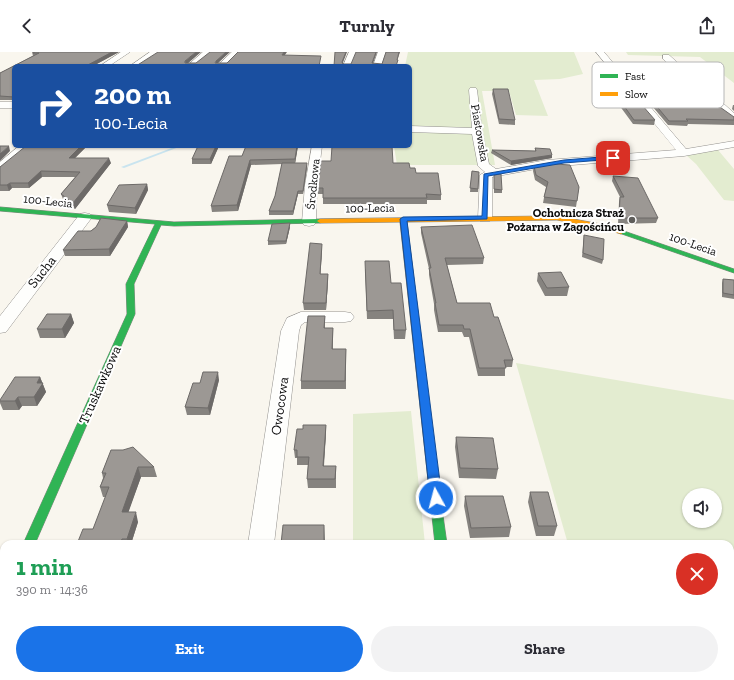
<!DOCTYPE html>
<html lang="en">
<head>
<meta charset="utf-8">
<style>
	:root { --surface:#fff; --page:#f2f2f3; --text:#2b2b33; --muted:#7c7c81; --accent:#1a73e8 }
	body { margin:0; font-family:"Zilla Slab",serif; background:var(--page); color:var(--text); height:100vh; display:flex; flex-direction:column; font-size:15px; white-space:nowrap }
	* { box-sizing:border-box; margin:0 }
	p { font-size:13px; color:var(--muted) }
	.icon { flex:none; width:22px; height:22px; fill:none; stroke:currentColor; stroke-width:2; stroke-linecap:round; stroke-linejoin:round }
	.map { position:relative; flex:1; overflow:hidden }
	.sheet { position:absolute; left:0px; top:488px; width:734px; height:140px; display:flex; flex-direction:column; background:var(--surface); border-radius:12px 12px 0 0; box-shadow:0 1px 3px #0004 }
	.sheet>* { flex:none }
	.hud { position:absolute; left:12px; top:12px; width:400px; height:84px; border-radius:6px; box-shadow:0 1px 3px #0004; background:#1a4fa0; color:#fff; overflow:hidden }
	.tools { position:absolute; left:682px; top:436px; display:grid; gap:8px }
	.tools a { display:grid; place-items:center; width:40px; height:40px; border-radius:50%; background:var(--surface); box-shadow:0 1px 3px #0004; font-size:20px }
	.pin { position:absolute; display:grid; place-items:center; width:34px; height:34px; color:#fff; margin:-17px; border-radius:8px; box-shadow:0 2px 6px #0006 }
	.me { position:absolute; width:44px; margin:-22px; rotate:353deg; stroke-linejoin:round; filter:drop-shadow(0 0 3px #0008) }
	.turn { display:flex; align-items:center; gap:14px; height:84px; padding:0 16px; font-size:18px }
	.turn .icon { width:52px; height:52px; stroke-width:2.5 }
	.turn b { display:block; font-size:28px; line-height:34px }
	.round { display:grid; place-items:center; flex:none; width:42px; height:42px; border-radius:21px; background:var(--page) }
	.head { display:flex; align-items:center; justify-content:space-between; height:68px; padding:0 16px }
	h1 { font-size:24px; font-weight:700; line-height:30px; color:#1e9e55 }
	.button { display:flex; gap:8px; margin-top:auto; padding:8px 16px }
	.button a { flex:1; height:46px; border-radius:24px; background:var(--accent); color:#fff; font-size:16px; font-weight:700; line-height:46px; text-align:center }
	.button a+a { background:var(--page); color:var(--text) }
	header { display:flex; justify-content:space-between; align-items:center; height:52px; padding:0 16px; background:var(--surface); font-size:18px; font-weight:700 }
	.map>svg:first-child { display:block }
	.green { fill:#e3ecd0; fill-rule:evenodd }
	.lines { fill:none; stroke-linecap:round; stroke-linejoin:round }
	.stream { fill:#c9e4ef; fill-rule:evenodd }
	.street-casing { stroke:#92908d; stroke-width:1 }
	.fast-casing { stroke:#888783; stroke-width:1 }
	.slow-casing { stroke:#888783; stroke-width:1 }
	.street { fill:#fefefc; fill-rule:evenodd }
	.fast { fill:#30b455; fill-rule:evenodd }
	.slow { fill:#ff9f0a; fill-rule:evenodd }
	.wall { fill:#86837f }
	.shaded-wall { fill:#6d6a68 }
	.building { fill:#9c9894; stroke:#6d6a68 }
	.route { fill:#1a73e8; stroke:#114b97 }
	.poi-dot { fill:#5e5d5a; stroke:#fff; stroke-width:1.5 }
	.labels { text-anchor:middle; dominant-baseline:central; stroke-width:4; stroke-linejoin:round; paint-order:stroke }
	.far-street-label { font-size:12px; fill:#0a0a0a; stroke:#fff }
	.far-poi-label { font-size:12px; font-weight:bold; fill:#0a0a0a; stroke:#fff; text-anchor:end }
	.street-label { font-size:14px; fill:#0a0a0a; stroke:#fff }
	.key { fill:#fff; stroke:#b6b6b6; stroke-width:1 }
	.key-label { font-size:11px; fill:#0a0a0a }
</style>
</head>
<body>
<header><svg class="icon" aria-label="back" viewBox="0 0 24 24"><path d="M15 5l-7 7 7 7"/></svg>Turnly<svg class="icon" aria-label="share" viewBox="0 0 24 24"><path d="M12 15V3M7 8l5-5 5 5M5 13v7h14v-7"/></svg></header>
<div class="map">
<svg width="734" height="628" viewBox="0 0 734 628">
	<rect width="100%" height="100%" fill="#f9f6ee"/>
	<path class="green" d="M408 0H574L583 22 560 27 534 28 548 64 516 63 509 39H482L495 113H397L394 94H410V14H405Z
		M626 0H734V31L700 5 628 3Z
		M718 98 734 117V149L724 148 696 112 686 103Z
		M516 311 734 348V628H607L606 624H730V492H568ZM689 443H715V469H689Z
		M411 359 425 492H353V362Z
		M352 624H439L440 628H352Z"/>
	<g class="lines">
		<path class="stream" d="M177 94 179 95 124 116 121 115Z"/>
		<g class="street-casing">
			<path id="street" d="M121 0H130L109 14H100Z
				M150 0H159L139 14H130Z
				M203 0H212L196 14H187Z
				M232 0H240L226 14H217Z
				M349 0H357L351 14H343Z
				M378 0H386L381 14H373Z
				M596 0H604L686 97 734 89V95L684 104 547 115 492 125V166L490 169H480L478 166 480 123 485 120 478 114 472 82 410 80V74L472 76 469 38 470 36H476L477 38 482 79 489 112 496 117 547 108 676 98Z
				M663 3H669L734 61V69L731 68 663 7Z
				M0 50H14V56H0Z
				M19 94H31L4 118 0 120V110Z
				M312 94H322L317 133 316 170 314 173 309 174 304 173 302 170 305 133Z
				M85 161 90 162 92 165 90 168 6 280 0 281V264L80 162Z
				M301 260H345L351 261 354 265 351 269 345 270H305L301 273 299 279 274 492H248L281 279 287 266Z
				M4 535V567L0 568V537Z
				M227 624H257V628H227Z
				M442 624H472V628H442Z"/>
		</g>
		<g class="fast-casing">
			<path id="fast" d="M0 155 174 170 320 167 323 169 320 171 174 174 161 173 134 232 135 262 35 492H23L127 262 126 232 155 172 0 159Z
				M621 178 734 217V221L619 181 618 180Z
				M433 424 437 425 438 428 447 492H435L428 428 429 425Z"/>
		</g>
		<g class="slow-casing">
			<path id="slow" d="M557 164 606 173 624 180 621 182 605 177 557 168 407 170 438 428 437 431 433 432 429 431 428 428 400 170 320 171 317 169 320 167Z"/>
		</g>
		<use href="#street" class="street"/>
		<use href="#fast" class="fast"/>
		<use href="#slow" class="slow"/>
	</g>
	<path class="wall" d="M32 0H119L93 14H14V48H0V21L33 4Z
		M493 37 515 68V73L499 72 492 42Z
		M612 37 655 68 654 73 633 72 611 42Z
		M643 38 673 51 734 65V73L688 72 687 74 668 73 642 42Z
		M733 53H734V59L732 57Z
		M30 94H87L75 106 111 111 75 157 63 147 61 142 75 125H42L29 136H12L9 139H0V115Z
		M219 94 211 112H192V107Z
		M246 94H298L295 111 307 115 303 142H298L293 163H269V159L275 144 282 112 251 113 238 159 212 160 211 154 242 104Z
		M535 96 552 103V106L511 113 491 101 492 98 535 99Z
		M393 111 410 116 441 143V148H427V152H323V142H318V136Z
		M555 112 579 135 576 155 543 151 546 135 535 128 533 119 534 114Z
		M472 119 479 120 478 140H470Z
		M494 123 502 138V141H494Z
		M613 124 658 166 656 171 618 172 619 150 620 145 612 129Z
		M147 132 148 138 136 162 109 160 107 153Z
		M127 169 128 175 110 204H65L63 198 96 175Z
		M290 175 286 192 268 193V189Z
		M421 175 484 206 483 212 447 213 457 251 494 265 513 308 512 315H505V324H478L469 285H464L462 280H438L434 258V252L429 223V217L421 181Z
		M584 183 603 208 602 212 582 205Z
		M322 199 320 222H328V229L326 258H304L303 251Z
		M365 217 391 231 406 278 405 287H394L393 267H367Z
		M538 221 569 235 567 244H545L537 229Z
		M723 227 734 228V247L722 245V231Z
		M71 262 74 271 65 286H40L37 277Z
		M325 264V276H333V297H346V337H301V329Z
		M40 325 46 340 37 354H22L19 358H3L0 351V348Z
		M219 328 210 363H187L185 355 200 331Z
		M326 373V381L324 414H336V436H308L307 427 308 413H297V406H295L294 398 303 377Z
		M456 385 498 417 496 427 459 426 455 395Z
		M111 398 154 415 157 425H141L128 460 138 470 131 492H77L93 477 106 445H103L100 435 103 426 102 421Z
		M530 440 557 474 554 484H536L528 450Z
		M465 444 511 475 509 485 470 486 464 454Z"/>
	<path class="shaded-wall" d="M112 0H119L93 14H86Z
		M196 0H201L186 13V14L185 9Z
		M226 0H230L216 13V9Z
		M284 0H287L282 7V3Z
		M346 0H347L342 13V10Z
		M376 0H377L372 14V11Z
		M399 0H400L396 12Z
		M9 94 10 99 0 109V102Z
		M81 94H87L70 111 69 106Z
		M216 94H219L211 112 210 107Z
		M297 94H298L295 112V107Z
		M552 103V106L511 113V109Z
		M109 106 111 111 75 157 73 151Z
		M250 108 251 113 238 159 237 153Z
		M307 111V115L303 142V139Z
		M41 119 42 125 29 136 28 131Z
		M10 131 12 136 9 139 7 133Z
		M147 132 148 138 136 162 135 156Z
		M298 139V142L293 163V159Z
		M127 169 128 175 110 204 109 197Z
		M290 171V175L286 192V189Z
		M322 192V199L320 229V222Z
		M328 222V229L326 258V251Z
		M71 262 74 271 65 286 62 277Z
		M218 320 219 328 210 363 208 356Z
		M40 325 46 340 37 354 34 345 37 331Z
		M18 345 22 354 19 358 15 349Z
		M326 373V381L323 422V414Z
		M138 415 141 425 125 470 122 460Z
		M136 460 138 470 131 492H128L127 487Z
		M324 473 325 492H324Z
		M122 487 123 492H120Z
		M196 624H200L199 628H195Z"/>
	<path class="building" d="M35 0H112L86 14H14V45L0 44V21L39 1H33Z
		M158 0H196L185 9V11H196L210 0H226L216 9 215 11H227L238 0H284L282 3 321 4 319 14 174 13 173 14H136Z
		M335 0H346L342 10 343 12H351L356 0H376L372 11 382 12 386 0H399L397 8H398L396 14H334Z
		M493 37H508L515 68 499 67Z
		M612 37 629 38 655 68H634Z
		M643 38 662 39 673 51 717 53 734 65V68L686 67 688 69H669Z
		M0 94H9L0 102Z
		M26 94H81L69 106H109L73 151 61 142 80 120 41 119 28 131H10L7 133H0V115Z
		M198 94H216L210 107H192Z
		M246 94H297L295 107 250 108 237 153 211 154 229 104H242Z
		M332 94H392L393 111H409L410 116H415L416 121H438L441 143 426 142 427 146H323V136H318L321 109H331Z
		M535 96 550 97 552 103 511 109 492 98 536 99Z
		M282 111H307L303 139H298L293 159H269L275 144Z
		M554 111 555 112 570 113 579 135 577 149 544 145 548 130 536 123 534 114Z
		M472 119 479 120 478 137 470 136Z
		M501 122 502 138 494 137V123Z
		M613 124 638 126 658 166H619L620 145H624Z
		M147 132 135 156 107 153 119 133Z
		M101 166 127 169 109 197 63 198 78 179H91L96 175Z
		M290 171 286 189H268L272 172Z
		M472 173 484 206H445L457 251H490L494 265H498L513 308H504L506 316H479L470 277H464L463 273H439L435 251H436L429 216H431L421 175Z
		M584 183 604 187 603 208 583 201Z
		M310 191 322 192 320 222H328L326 251H303Z
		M365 209H389L391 231H401L406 278H394L393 258 367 259Z
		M561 220 569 235 547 236 538 221Z
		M723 227 734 228V243L723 241Z
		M47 262H71L62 277H37Z
		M308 264H325L324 276H333L332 297H346L345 329H301Z
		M203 320H218L208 356 185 355 193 331H200Z
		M15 325H40L37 331H43L34 345H18L15 349H0V348Z
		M303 373H326L323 414H336L335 427H307L309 405H297V398H294L297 377H303Z
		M456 385 493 386 498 417 460 416Z
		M133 395 154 415H138L122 460H136L127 487H122L120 492H77L83 477H93L109 435H100L106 421H102L111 398H123Z
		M530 440H548L557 474H538Z
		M465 444H503L511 475 471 476Z
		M283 473H324V492H281Z
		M156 624H196L195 628H155Z
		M504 624H548L549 628H504Z"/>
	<path class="route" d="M613 104 615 105V107L564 111 488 124 487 167 407 169 442 446 440 449 436 450 432 449 430 446 400 167 403 165 482 164 484 122 564 108Z"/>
	<circle class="poi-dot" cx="632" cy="168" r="4"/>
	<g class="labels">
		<g class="far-street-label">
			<text transform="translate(480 81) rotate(80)">Piastowska</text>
			<text transform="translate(313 132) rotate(-84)">Środkowa</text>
			<text transform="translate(48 149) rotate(6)">100-Lecia</text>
			<text transform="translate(370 156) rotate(-1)">100-Lecia</text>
			<text transform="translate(693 192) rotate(19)">100-Lecia</text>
		</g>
		<g class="far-poi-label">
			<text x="624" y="161">Ochotnicza Straż<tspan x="624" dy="14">Pożarna w Zagościńcu</tspan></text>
		</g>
		<g class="street-label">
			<text transform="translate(42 220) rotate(-52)">Sucha</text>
			<text transform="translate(100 333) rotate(-66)">Truskawkowa</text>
			<text transform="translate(280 354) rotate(-82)">Owocowa</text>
		</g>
	</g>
	<rect x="592" y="10" width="132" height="46" rx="6" class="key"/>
	<rect x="600" y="22" width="18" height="4" fill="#30b455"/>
	<rect x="600" y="40" width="18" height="4" fill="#ff9f0a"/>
	<g class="key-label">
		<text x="625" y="28">Fast</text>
		<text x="625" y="46">Slow</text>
	</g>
</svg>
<div class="tools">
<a><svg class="icon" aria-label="sound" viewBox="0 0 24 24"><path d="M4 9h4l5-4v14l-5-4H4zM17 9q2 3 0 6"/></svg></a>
</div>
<div class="pin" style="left:613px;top:106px;background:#d93025"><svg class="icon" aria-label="arrive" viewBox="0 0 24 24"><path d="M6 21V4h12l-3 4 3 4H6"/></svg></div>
<svg class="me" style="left:436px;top:446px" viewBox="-20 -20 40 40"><circle r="17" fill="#1a73e8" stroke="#fff" stroke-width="3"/><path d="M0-11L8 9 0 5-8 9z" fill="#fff"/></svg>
<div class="hud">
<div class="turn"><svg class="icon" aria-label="right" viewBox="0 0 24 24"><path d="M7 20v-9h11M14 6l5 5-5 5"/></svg><div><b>200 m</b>100-Lecia</div></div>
</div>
<section class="sheet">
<div class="head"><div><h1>1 min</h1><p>390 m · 14:36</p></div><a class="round" style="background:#d93025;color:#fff"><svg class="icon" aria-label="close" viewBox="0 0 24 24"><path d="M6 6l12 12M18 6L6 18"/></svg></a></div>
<div class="button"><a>Exit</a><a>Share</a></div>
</section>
</div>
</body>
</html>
